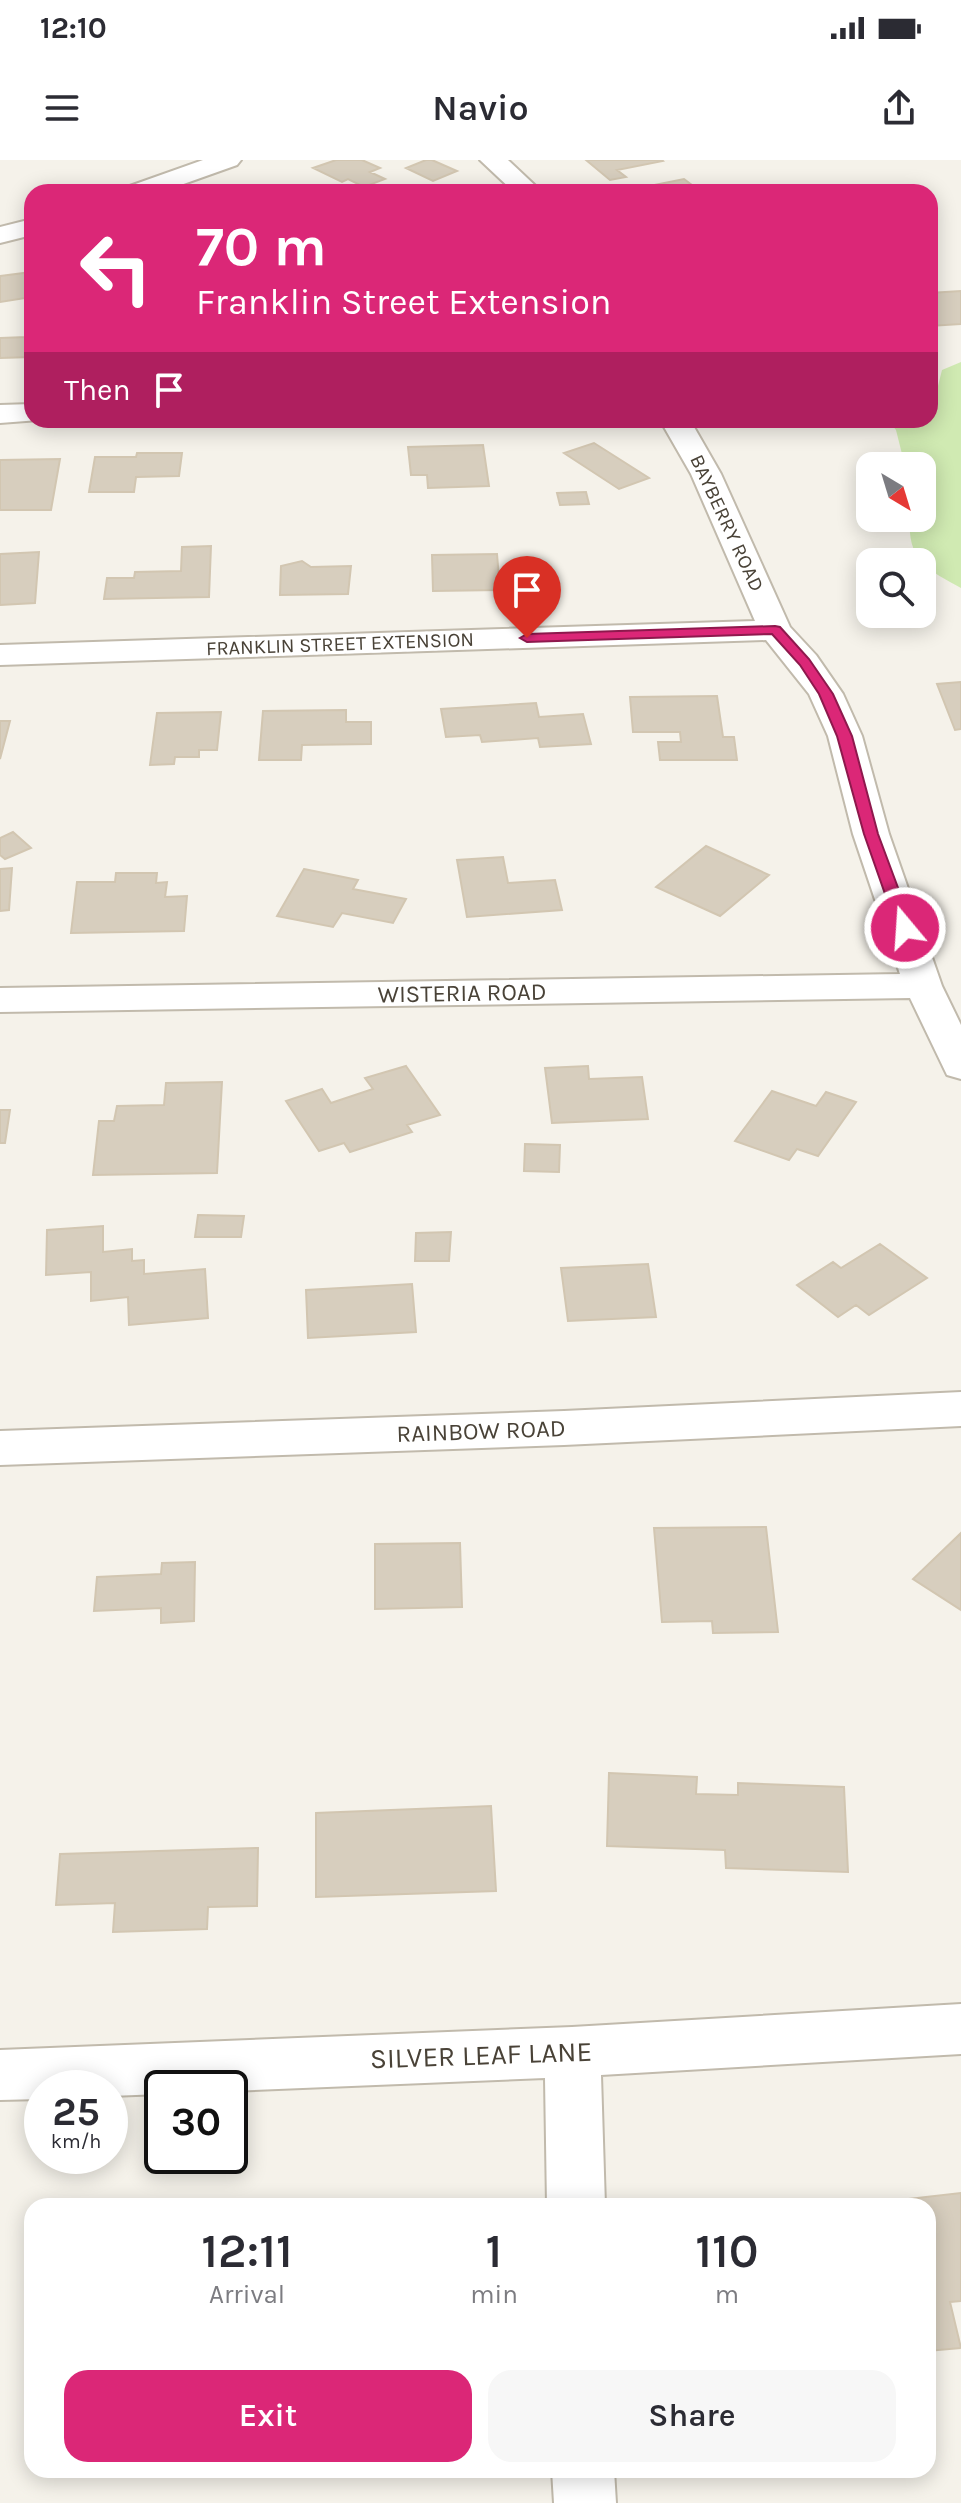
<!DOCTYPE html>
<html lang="en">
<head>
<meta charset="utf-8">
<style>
	:root { --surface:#fff; --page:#f7f7f7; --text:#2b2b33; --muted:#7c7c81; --accent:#db2777 }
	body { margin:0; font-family:Karla,sans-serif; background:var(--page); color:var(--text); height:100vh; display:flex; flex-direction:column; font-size:30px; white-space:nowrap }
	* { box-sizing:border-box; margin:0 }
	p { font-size:26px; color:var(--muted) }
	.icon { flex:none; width:44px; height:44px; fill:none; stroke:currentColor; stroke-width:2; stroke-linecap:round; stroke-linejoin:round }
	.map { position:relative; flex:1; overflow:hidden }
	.side { position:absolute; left:24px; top:2038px; width:912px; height:280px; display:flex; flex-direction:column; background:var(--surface); border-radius:24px; box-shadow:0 4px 20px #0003 }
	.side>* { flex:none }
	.banner { position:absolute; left:24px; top:24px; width:914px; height:244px; border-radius:24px; box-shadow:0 4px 20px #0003; background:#db2777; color:#fff; overflow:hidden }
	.needle { width:52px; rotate:142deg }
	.buttons { position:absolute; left:856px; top:292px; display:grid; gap:16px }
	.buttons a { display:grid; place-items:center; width:80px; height:80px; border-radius:16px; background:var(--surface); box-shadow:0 4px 20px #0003; font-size:40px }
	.speed { position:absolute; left:24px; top:1910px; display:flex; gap:16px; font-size:40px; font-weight:700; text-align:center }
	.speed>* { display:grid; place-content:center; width:104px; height:104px; border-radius:50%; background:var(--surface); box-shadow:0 4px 20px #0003; line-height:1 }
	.speed small { font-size:20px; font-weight:400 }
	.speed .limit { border:4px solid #111; border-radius:12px; background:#fff; color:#111 }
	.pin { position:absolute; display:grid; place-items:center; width:68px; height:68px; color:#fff; margin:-82px -34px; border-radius:50% 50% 50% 0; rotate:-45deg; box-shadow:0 0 8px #0007 }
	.pin .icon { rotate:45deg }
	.me { position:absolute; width:88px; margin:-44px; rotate:342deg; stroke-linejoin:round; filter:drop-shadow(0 0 6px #0008) }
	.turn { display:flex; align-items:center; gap:28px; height:168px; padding:0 40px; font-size:36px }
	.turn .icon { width:104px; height:104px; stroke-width:2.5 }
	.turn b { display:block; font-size:56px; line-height:68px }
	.then { display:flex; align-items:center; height:76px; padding:0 40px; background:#0003; gap:16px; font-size:30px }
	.eta { display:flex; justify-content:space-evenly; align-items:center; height:136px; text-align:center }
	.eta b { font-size:48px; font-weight:600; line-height:56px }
	.cta { display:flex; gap:16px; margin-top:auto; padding:16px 40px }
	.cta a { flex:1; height:92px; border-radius:24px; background:var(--accent); color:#fff; font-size:32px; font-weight:600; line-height:92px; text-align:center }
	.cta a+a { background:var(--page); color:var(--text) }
	.status { display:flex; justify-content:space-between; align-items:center; height:56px; padding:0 40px; background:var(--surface); direction:ltr }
	.status svg { height:22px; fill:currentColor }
	header { display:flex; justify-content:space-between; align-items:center; height:104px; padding:0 40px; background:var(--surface); font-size:36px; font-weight:600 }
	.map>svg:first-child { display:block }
	.green { fill:#d0eab2 }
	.building { fill:#d7cebe; stroke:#d2c6b1; stroke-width:2 }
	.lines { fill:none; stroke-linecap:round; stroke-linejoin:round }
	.minor-casing { stroke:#c1baac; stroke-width:4 }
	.minor { fill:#fff; fill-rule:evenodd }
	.route { fill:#db2777; stroke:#8e194d; stroke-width:2 }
	.labels { text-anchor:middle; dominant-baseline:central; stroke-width:6; stroke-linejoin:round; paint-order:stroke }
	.far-street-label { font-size:20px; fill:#494237; stroke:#fff }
	.street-label { font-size:24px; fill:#494237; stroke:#fff }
	.near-street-label { font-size:28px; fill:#494237; stroke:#fff }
</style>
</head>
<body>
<div class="status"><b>12:10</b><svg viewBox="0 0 49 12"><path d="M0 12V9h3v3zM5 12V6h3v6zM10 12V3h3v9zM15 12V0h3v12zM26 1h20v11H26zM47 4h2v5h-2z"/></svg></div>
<header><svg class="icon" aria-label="menu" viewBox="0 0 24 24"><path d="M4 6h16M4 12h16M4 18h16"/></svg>Navio<svg class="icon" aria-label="share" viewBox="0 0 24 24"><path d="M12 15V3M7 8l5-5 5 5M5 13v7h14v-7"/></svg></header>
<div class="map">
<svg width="961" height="2343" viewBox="0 0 961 2343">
	<rect width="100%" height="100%" fill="#f5f2ea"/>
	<path class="green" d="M961 202V428C927 409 907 400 910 358H922V306H905L896 270 888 260H930V238L937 230 942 210Z"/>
	<path class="building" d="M336 0H362L380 8 370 12 385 19 364 27 348 19 342 22 313 8Z
		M426 0H432L457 11 433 21 406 8Z
		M586 0H662L663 1 617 10 626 17 610 20Z
		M684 19 696 28 663 32 654 25Z
		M32 112V137L0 142V116Z
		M961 131V164L930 166V133Z
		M27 170H32V197L0 198V178L27 177Z
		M594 283 649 318 619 329 564 293Z
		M483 285 489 326 428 328 427 315H411L408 287Z
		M137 293H182L179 316 136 317 134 332H89L95 297H136Z
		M60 299 51 350H0V300Z
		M586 332 589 344 560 345 557 333Z
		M211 386 209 437 104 439 107 418H134L135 412 181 411 182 387Z
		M39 392 35 443 0 445V394Z
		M497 394 500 430 433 431 432 395Z
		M302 401 311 407 351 406 348 434 280 435 281 406Z
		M961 522V569L955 570 937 524Z
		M717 536 723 577H734L737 600H660L658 582H681L680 572H633L630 537Z
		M536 543 539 557 583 554 591 584 540 587 538 578 482 582 480 575 446 577 441 549Z
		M346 550V562H371V584L302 585 301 600H259L263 551Z
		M221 552 217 590H199V597H175L174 604 150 605 157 553Z
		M0 561H10L0 599Z
		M13 672 31 688 5 699 0 695V678Z
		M706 686 769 715 720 756 656 727Z
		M503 697 508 723 555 720 562 750 467 757 457 700Z
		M12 708 9 750 0 751V709Z
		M304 709 358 720 353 729 406 739 393 763 342 753 333 767 277 756Z
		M116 713H157L156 723 167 722 165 737 187 736 184 771 71 773 77 722H115Z
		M406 906 440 955 407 965 412 972 350 992 344 983 319 991 286 941 322 929 331 943 373 929 365 918Z
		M588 906 589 919 642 917 648 959 552 963 545 908Z
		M222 922 217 1013 93 1015 99 961H114L117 946 164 945 166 923Z
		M772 931 816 946 826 932 856 942 818 996 797 989 789 1000 735 981Z
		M0 950H10L5 983H0Z
		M525 984 560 985 559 1012 524 1011Z
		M198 1055 244 1056 241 1077H195Z
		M103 1066V1092L132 1089V1101L144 1100V1114L205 1109 208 1158 129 1165 128 1137 91 1141V1112L46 1115 47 1070Z
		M451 1072 449 1101H415L416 1073Z
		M880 1084 927 1118 869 1155 856 1145 838 1157 797 1125 833 1102 841 1108Z
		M648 1104 656 1157 568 1161 561 1108Z
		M412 1124 416 1172 308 1178 306 1130Z
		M766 1367 778 1472 713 1473 712 1461 662 1462 654 1368Z
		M961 1373V1450L913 1419Z
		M460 1383 462 1447 375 1449V1384Z
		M195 1402 194 1461 161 1463V1448L94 1451 97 1417 161 1414 162 1403Z
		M609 1613 697 1617 696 1634 738 1635V1623L844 1627 848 1712 726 1708 725 1690 607 1686Z
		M491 1646 496 1731 316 1737V1653Z
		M258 1688 257 1746 208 1747 207 1769 113 1772 115 1743 56 1745 60 1694Z
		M961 2033V2141L950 2142 961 2188 928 2191V2046H847Z"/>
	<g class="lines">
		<g class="minor-casing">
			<path id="minor" d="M203 0H241L237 5 161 32H123L127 27Z
				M480 0H508L542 32H514Z
				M32 59V75L0 83V67Z
				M32 244V260H39L0 263V245Z
				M660 260H690L721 314 790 467 816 495 843 534 862 576 889 674 942 826 961 865V919L947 915 910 838 0 852V828L900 814 853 674 828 576 809 534 766 480 0 505V485L755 461 691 314Z
				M961 1232V1266L564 1285 0 1305V1271L564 1251Z
				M961 1844V1894L601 1915 605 2046H547L545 1918 230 1931V1928H162V1934L110 1936V1928H42V1939L0 1940V1890L572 1867Z
				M552 2310H614L616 2343H554Z"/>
		</g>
		<use href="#minor" class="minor"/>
	</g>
	<path class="route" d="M775 466 780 467 809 499 833 534 852 576 878 674 913 768 910 772H899L897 768 864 674 837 576 819 534 800 505 772 474 527 482 520 478 527 474Z"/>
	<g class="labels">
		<g class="far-street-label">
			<text transform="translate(727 363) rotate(65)">BAYBERRY ROAD</text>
			<text transform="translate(340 484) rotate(-2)">FRANKLIN STREET EXTENSION</text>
		</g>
		<g class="street-label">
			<text transform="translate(462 833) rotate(-1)">WISTERIA ROAD</text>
			<text transform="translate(481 1271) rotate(-2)">RAINBOW ROAD</text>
		</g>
		<g class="near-street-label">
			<text transform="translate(481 1895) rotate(-2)">SILVER LEAF LANE</text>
		</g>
	</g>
</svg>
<div class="buttons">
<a><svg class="needle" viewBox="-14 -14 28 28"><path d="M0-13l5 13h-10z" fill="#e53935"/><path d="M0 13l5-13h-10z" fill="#7c7c81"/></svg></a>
<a><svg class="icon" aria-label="search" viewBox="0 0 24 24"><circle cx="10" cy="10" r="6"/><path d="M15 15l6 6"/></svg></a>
</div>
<div class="speed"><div>25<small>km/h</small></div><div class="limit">30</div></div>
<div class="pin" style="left:527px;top:478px;background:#d93025"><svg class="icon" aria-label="arrive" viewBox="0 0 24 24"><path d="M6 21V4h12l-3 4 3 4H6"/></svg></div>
<svg class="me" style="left:905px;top:768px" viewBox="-20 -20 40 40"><circle r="17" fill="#db2777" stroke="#fff" stroke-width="3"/><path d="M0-11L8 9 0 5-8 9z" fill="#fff"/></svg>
<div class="banner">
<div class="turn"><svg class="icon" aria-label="left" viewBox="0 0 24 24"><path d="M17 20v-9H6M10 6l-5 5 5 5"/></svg><div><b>70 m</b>Franklin Street Extension</div></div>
<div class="then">Then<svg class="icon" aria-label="arrive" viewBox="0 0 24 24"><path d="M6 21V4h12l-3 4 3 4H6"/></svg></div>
</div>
<section class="side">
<div class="eta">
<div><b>12:11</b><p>Arrival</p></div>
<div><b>1</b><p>min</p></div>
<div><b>110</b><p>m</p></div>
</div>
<div class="cta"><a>Exit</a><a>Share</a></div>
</section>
</div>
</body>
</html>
